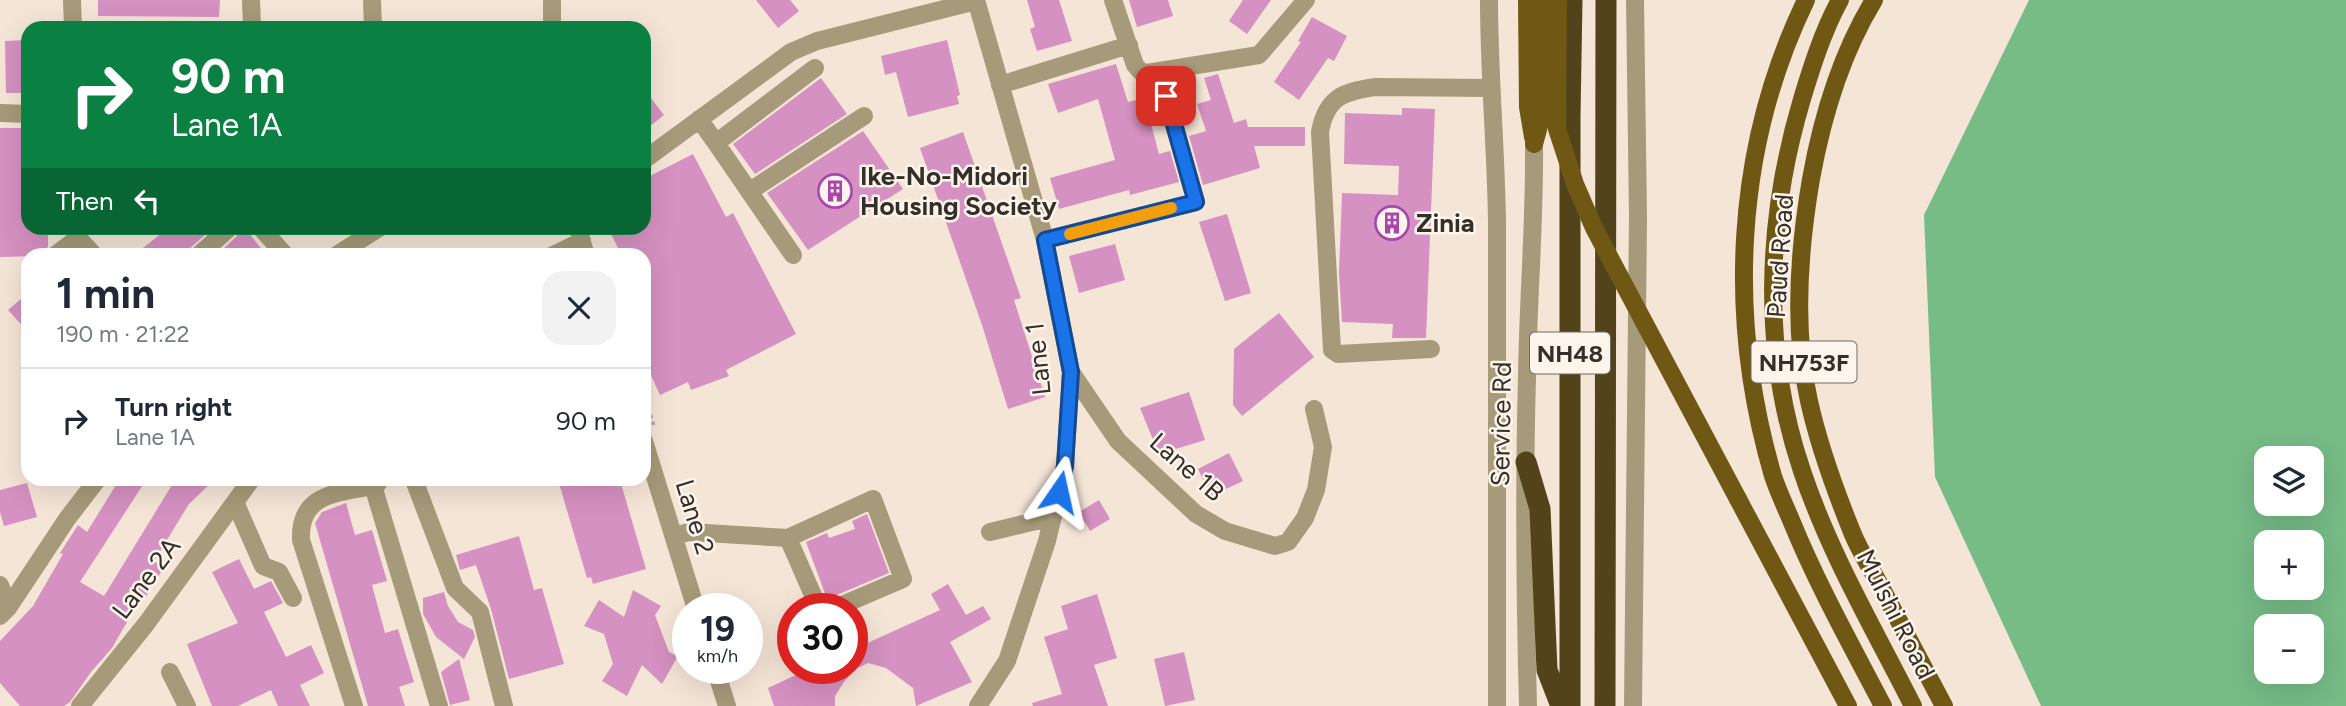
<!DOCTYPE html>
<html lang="en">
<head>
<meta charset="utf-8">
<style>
	:root { --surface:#fff; --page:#f2f2f3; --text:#1f2937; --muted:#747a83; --line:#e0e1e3 }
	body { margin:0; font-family:Figtree,sans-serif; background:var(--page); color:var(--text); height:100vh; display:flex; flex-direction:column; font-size:26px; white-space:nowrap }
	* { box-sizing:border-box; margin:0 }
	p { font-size:23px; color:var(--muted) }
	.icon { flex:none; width:38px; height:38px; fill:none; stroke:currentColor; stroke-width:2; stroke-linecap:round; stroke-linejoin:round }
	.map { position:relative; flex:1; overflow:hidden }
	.drawer { position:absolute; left:21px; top:248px; width:630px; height:238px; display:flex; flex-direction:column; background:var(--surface); border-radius:21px; box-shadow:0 7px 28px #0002 }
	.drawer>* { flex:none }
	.guide { position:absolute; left:21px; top:21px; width:630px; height:214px; border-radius:21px; box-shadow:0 7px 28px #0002; background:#0b8043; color:#fff; overflow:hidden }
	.fabs { position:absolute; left:2254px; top:446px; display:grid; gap:14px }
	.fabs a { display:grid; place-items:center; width:70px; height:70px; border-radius:14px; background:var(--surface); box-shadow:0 7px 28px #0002; font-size:35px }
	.speed { position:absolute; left:672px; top:593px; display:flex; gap:14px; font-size:35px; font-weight:700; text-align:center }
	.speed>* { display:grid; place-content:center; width:91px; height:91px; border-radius:50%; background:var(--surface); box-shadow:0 7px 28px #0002; line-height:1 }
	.speed small { font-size:18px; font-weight:400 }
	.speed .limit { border:10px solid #d22; background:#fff; color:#111 }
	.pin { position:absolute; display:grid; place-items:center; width:60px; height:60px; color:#fff; margin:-30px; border-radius:14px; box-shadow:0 4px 10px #0006 }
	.me { position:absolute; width:77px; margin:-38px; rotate:11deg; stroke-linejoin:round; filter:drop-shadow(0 0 5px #0008) }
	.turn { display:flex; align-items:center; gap:24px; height:147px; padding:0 35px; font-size:32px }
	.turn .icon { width:91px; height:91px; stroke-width:2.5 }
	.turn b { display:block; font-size:49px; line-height:60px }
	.then { display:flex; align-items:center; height:66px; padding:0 35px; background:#0003; gap:14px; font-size:26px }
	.round { display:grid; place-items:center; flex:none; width:74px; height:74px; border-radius:21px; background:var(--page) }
	.summary { display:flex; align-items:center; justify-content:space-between; height:119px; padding:0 35px }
	h1 { font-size:42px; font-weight:700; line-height:52px }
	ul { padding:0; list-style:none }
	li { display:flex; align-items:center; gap:21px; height:105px; padding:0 35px; border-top:2px solid var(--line) }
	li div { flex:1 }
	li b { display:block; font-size:26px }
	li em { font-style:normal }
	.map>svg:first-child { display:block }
	.forest { fill:#77bb87; fill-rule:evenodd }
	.building { fill:#d591c1 }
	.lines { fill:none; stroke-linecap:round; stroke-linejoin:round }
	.path { stroke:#b7aa9f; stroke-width:3.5; stroke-dasharray:3.5 3.5; stroke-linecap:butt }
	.minor { stroke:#a69a7a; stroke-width:18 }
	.major { stroke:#6f5814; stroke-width:18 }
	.highway { stroke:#52431a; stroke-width:21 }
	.major-bridge { stroke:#6f5814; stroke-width:18 }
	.route-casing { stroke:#114b97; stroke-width:18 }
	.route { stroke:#1a73e8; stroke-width:12 }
	.slow { stroke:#f59e0b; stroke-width:12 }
	.labels { text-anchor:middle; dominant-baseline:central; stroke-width:5; stroke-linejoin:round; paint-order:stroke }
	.shield { fill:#fdf4eb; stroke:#716a64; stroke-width:2 }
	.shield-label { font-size:24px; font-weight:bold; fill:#352f2a }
	.poi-label { font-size:26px; font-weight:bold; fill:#352f2a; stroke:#fdf4eb; text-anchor:start }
	.street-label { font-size:26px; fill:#352f2a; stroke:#fdf4eb }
</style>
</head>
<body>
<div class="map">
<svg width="2346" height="706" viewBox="0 0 2346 706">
	<rect width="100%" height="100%" fill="#f5e5d7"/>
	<path class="forest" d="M2029 0H2346V706H2041L1935 477 1924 215ZM2266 458H2312V504H2266ZM2266 542H2312V588H2266ZM2266 626H2312V672H2266Z"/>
	<path class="building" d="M98 0H220L219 17 98 16Z
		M756 0H790L799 11 778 28Z
		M1027 0H1059L1072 41 1037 51 1030 29 1035 27Z
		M1129 0H1168L1173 16 1137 27Z
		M1243 0H1271L1247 34 1229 21Z
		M1312 17 1347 36 1334 61 1328 58 1299 100 1274 82 1301 42 1298 41Z
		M28 40V93H6L5 41Z
		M947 40 960 95 957 96 959 104 908 117 896 72 885 75 881 56Z
		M1116 64 1128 102 1144 98 1159 154 1170 151 1179 182 1130 195 1129 190 1059 209 1050 178 1115 160 1098 99 1058 113 1048 84Z
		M1218 74 1234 123 1246 119 1248 127H1305V146H1254L1260 168 1203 185 1189 136 1206 131 1197 104 1211 100 1204 78Z
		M821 78 847 114 755 174 733 144Z
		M644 89 664 115 644 131Z
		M1402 108 1435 109 1426 338H1392L1393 324 1342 322 1339 273 1342 193 1398 195 1399 166 1344 164 1345 113 1402 115Z
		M0 128H28V228H48V246L43 256 0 257Z
		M863 131 903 189 808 250 767 193Z
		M963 132 1021 298 1014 300 1045 397 1008 409 982 325 920 148Z
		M693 154 726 217 733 213 796 334 726 370 729 376 691 390 688 382 660 395 644 360V256H622L608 228H644V179Z
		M1227 214 1251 293 1225 301 1199 222Z
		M168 228H213L190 248 187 256H133Z
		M240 228H245L267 256H216L237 236Z
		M1115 244 1125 280 1079 293 1069 256Z
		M28 293V332L8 310Z
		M1279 313 1314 357 1242 416 1233 405 1234 349Z
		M1189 392 1205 440 1159 454 1140 408Z
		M1229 453 1243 481 1211 496 1198 469Z
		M119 480H146L80 582 104 596 175 480H214L189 504 154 561 164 567 145 598 142 596 112 648 91 672 70 702 64 706H20L0 683V641L33 606 63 554 60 553 78 525 87 532Z
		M558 480H620L646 569 593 584 591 577 587 578Z
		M27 483 37 517 4 526 0 512V490Z
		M1099 500 1110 519 1090 531 1079 512Z
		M346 503 355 535 372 530 387 581 372 585 385 633 398 629 414 682 399 687 405 706H368L315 523 322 512Z
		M867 514 889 573 827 599 806 542 827 533 829 538 855 529 852 521Z
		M519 536 534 590 542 588 564 664 509 679 491 609 476 565 460 570 456 555Z
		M239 559 254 589 271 581 283 603 264 612 286 657 311 645 324 673 300 685 310 706H278L271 690 238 706H212L187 644 238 623 212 572Z
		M948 584 966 615 983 606 991 619 950 642 972 682 916 706 913 688 886 668 868 663 854 670 844 682 835 696V706H774L768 688 811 668H852V650L940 610 931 594Z
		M633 590 661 606 655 615 669 652 678 656 662 684 642 665 627 696 602 681 613 664 604 634 584 626 599 600 624 617Z
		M444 592 448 606 458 622 473 630 475 637 464 659 436 637 423 614V598Z
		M1097 594 1117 658 1094 665 1108 706H1033L1032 703 1062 694 1044 637 1068 629 1061 606Z
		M1184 652 1195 700 1165 706 1154 659Z
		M459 659 470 700 450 705 441 672Z"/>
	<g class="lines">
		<path class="path" d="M644 395 654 426"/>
		<path class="minor" d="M72 0 73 28
			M251 0 252 28
			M372 0 373 28
			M976 0 1045 240 1071 372 1065 466 1047 541 1007 661 978 706
			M1113 0 1135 65 1141 72 1147 73 1259 55 1306 0
			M1489 0C1489 74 1496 148 1497 222V706
			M552 28V0
			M1000 85 1129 45
			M0 113 28 114
			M699 119 716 143 815 68
			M716 143 793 255
			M644 160 791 52 817 41 976 1
			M750 191 864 116
			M78 228V238L95 256
			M261 228 286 256
			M578 228 586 256
			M1045 240 1196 202 1166 96
			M54 256 78 238
			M198 256 229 228
			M335 256 379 228
			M551 256 582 241
			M1431 349 1338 354 1332 350 1320 132C1326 98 1343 91 1376 87L1490 88
			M1071 372 1118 441 1196 514 1225 531 1275 546 1288 542 1305 518 1316 490 1323 447 1314 409
			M644 441 696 609
			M380 480 374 489 439 706
			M414 480 455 588 480 612 504 706
			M235 502 263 566 279 572 293 598
			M990 532 1053 517
			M674 536 689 532 788 538 873 499 903 579 833 609
			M788 538 819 609
			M0 585 8 608
			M0 616 8 608 67 519 97 480
			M715 668 727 706
			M170 672 187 706
			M80 706 146 624 251 480
			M354 706 301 540C299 491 340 494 376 485
			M1528 706C1525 596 1524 487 1527 377 1528 299 1535 222 1534 144
			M1633 706 1638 217 1635 0"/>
		<path class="major" d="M1527 0 1528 107 1533 137
			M1806 0C1734 149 1727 319 1773 476 1778 491 1785 506 1791 520 1817 584 1851 645 1883 706
			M1840 0C1823 31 1812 66 1802 99 1766 220 1761 350 1802 471 1829 552 1874 629 1913 706
			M1874 0C1841 54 1822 118 1811 179 1799 249 1793 331 1809 401 1819 446 1835 490 1852 532 1860 552 1872 570 1882 589 1903 628 1923 667 1944 706
			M1534 144 1544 108V0
			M1738 499 1848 706"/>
		<path class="highway" d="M1526 462 1540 509 1547 670 1561 706
			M1570 706V116L1572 0
			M1605 706 1606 0"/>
		<path class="major-bridge" d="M1558 0 1557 129 1575 184 1594 228 1738 499"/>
	</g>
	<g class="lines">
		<g class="route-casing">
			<path id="route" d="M1059 492 1065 466 1071 372 1045 240 1196 202 1166 96"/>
		</g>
		<use href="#route" class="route"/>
		<path class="slow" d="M1070 234 1171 208"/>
	</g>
	<defs>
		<g id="building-ring" transform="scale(1.75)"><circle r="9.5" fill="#fdf4eb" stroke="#a946ac" stroke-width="1.5"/><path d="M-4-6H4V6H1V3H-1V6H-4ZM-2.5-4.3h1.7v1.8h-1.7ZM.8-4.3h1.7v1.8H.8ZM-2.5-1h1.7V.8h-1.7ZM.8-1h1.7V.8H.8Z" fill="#a946ac"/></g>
	</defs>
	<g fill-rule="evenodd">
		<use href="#building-ring" x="835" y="191"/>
		<use href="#building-ring" x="1392" y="223"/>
	</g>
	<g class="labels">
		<g class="shield">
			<rect x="1530" y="332.5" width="80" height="41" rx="5"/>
			<rect x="1751.5" y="341.5" width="105" height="41" rx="5"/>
		</g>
		<g class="shield-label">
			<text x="1570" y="353">NH48</text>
			<text x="1804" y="362">NH753F</text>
		</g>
		<g class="poi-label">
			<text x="860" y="176">Ike-No-Midori<tspan x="860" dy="30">Housing Society</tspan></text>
			<text x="1416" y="223">Zinia</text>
		</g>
		<g class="street-label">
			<text transform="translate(1780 256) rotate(-86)">Paud Road</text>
			<text transform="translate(1038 359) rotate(-96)">Lane 1</text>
			<text transform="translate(1501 424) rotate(-89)">Service Rd</text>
			<text transform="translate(1187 467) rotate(41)">Lane 1B</text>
			<text transform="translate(695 517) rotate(73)">Lane 2</text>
			<text transform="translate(146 578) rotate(-53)">Lane 2A</text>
			<text transform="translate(1896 614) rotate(63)">Mulshi Road</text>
		</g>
	</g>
</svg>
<div class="fabs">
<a><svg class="icon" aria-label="layers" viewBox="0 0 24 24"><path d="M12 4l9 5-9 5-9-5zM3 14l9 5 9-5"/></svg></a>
<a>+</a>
<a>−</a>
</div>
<div class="speed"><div>19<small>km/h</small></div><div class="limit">30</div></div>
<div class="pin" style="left:1166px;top:96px;background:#d93025"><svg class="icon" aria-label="arrive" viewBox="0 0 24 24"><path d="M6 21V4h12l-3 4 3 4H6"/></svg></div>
<svg class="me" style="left:1059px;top:492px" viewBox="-20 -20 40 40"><path d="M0-17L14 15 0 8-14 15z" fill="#1a73e8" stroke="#fff" stroke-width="4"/></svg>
<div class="guide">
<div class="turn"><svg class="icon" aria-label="right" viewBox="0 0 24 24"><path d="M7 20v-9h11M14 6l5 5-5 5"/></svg><div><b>90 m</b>Lane 1A</div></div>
<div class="then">Then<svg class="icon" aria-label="left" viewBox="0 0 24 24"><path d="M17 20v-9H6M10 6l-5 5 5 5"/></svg></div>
</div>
<section class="drawer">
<div class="summary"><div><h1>1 min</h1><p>190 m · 21:22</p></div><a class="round"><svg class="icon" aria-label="close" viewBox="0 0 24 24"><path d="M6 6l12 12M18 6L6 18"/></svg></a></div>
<ul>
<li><svg class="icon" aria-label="right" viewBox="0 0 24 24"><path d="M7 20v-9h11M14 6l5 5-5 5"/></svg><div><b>Turn right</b><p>Lane 1A</p></div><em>90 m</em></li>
</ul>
</section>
</div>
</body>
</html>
